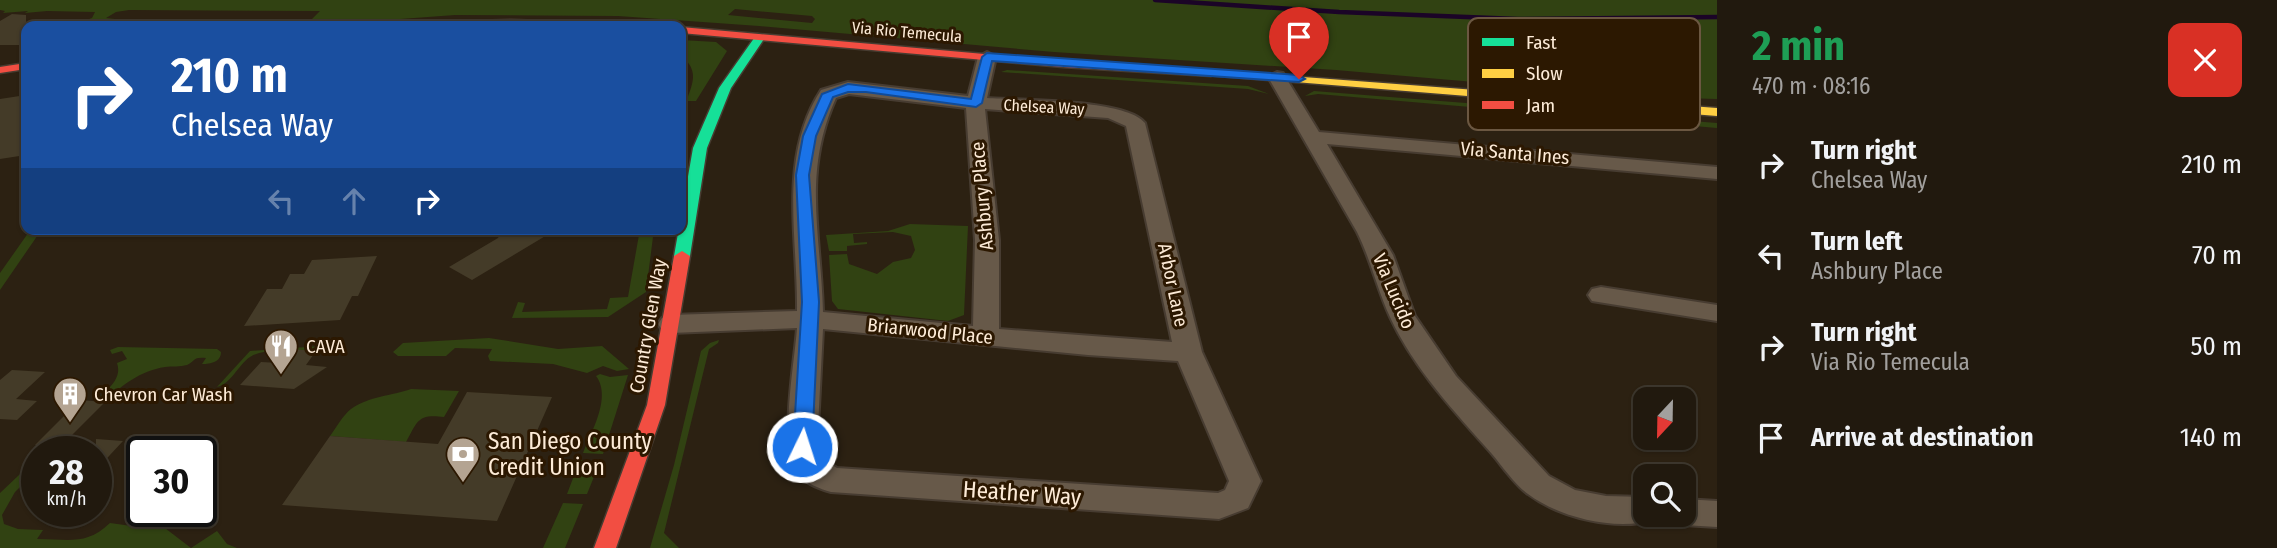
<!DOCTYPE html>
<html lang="en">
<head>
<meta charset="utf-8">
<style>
	:root { --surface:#21190e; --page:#2d261c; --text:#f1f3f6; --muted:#a2a09e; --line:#3e382e }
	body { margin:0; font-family:"Fira Sans Condensed",sans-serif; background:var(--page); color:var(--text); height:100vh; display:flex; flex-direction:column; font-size:26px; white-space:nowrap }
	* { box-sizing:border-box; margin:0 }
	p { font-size:23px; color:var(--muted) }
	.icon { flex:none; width:38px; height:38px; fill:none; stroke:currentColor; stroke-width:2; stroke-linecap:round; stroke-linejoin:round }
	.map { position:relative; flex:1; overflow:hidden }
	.details { display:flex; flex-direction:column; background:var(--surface); width:560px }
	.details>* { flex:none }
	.banner { position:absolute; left:21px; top:21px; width:665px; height:214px; border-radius:14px; box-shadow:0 2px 5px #0004,0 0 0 2px var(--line); background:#1a4fa0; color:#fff; overflow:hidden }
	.needle { width:46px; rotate:202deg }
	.buttons { position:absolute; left:1633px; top:387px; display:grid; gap:14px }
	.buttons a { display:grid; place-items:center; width:63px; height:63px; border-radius:14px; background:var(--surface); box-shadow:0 2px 5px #0004,0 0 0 2px var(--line); font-size:35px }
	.speed { position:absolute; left:21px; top:436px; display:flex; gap:14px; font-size:35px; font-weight:700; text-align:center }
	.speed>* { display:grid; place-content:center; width:91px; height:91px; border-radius:50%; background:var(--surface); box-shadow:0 2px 5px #0004,0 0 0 2px var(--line); line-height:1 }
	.speed small { font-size:18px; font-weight:400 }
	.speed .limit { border:4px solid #111; border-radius:10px; background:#fff; color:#111 }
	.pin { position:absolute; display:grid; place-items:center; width:60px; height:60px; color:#fff; margin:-72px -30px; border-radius:50% 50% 50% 0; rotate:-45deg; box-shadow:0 0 7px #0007 }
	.pin .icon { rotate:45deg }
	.me { position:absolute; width:77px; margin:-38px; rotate:4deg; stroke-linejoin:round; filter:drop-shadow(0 0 5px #0008) }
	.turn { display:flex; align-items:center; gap:24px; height:147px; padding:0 35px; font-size:32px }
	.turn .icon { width:91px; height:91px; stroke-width:2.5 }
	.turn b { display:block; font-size:49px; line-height:60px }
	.lanes { display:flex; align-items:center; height:66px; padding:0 35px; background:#0003; justify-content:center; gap:35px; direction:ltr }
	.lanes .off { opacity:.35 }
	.round { display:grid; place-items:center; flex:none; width:74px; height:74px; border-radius:14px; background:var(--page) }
	.headline { display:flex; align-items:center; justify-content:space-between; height:119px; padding:0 35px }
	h1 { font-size:42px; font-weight:700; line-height:52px; color:#1e9e55 }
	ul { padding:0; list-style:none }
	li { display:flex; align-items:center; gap:21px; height:91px; padding:0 35px }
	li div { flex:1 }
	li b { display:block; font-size:26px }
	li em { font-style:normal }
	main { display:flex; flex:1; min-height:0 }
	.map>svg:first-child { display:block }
	.green { fill:#314212; fill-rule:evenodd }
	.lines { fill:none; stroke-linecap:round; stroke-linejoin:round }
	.stream { stroke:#1b0427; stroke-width:4.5 }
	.building { fill:#443b28 }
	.street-casing { stroke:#473c31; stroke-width:4 }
	.fast-casing { stroke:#473c31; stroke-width:3 }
	.slow-casing { stroke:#473c31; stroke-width:3 }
	.jam-casing { stroke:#473c31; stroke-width:3 }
	.street { fill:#675949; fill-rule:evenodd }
	.fast { fill:#16e098; fill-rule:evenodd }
	.slow { fill:#ffcf43; fill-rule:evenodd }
	.jam { fill:#f24e42; fill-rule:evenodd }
	.route { fill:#1a73e8; stroke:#114b97; stroke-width:2 }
	.labels { text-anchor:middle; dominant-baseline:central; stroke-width:6; stroke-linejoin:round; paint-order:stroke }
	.far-street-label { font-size:16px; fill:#fdebd7; stroke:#2c1801 }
	.street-label { font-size:19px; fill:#fdebd7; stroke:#2c1801 }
	.poi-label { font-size:19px; fill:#fdebd7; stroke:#2c1801; text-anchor:start }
	.near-poi-label { font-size:23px; fill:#fdebd7; stroke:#2c1801; text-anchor:start }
	.near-street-label { font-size:23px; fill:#fdebd7; stroke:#2c1801 }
	.key { fill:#2c1801; stroke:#6b5741; stroke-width:2 }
	.key-label { font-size:19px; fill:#fdebd7 }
</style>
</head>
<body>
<main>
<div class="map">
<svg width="1717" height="548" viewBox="0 0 1717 548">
	<rect width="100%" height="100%" fill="#2c2112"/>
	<path class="green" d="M0 0H1717V99L1647 97 1336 70 1054 52 759 26 618 16 455 15 305 26 320 11 129 10 116 12 106 18 115 19 103 26H68L92 18 95 12 47 11 25 13 28 11 3 13 5 11 0 10ZM735 9 812 16 815 19 812 23 728 15Z
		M681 40 716 42 727 51 696 101H681L687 99C694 81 698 69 681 56Z
		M1007 70 1248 86 1269 94 1248 89 1001 72Z
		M1314 91 1717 123V128L1318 94 1305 96Z
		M910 224 968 226 964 315 948 321 838 309 832 301 829 255 847 254 849 264 877 274 893 262 911 258 915 250 911 236 893 232 853 234 854 243 867 242V244L847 246V251H829L826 235 888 231Z
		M31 229H42L0 290V273Z
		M640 229H654L646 292 608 317 512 318 518 302 525 303 522 312 607 309 610 298 628 297Z
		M489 338 558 349 602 346 629 369 617 371 603 366 587 373 553 364 490 361 488 356 492 349 455 348 446 356H398L393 352 403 343Z
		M719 340 718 343 709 349 664 533 679 548H650L674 465 701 351 710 343Z
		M321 346 323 350 316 354C297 353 267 346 250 357 238 365 231 384 217 387L250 351Z
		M118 347 217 349 221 352C221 362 211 364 202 364L206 358C192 357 197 360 187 365 180 367 172 366 165 367 140 371 122 385 104 402H95C105 391 123 380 117 363L127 359 122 351 112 354 110 350Z
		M600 374 610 377 628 375 603 454 583 453C591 432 612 397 596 376Z
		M411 389 459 391 444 417C417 414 418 421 406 442L330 436C336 428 343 415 351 409 369 396 392 396 411 389Z
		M37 458V470L15 492 2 515 4 524 18 529 43 530 37 539C68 539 86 546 110 523L146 528 162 511H176L178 513 161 525 191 548 217 531 227 544 237 548H0V493Z
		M580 460 600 462 587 494H567Z
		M563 503 583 504 565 548H543Z"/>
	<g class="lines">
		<path class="stream" d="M1155 0 1339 12 1518 19 1717 17"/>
	</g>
	<path class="building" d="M12 14 26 15V45H0V21Z
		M26 95V155L0 159V99Z
		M503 229H557L472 280 449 267 498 238Z
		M377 256 358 296H352L340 320 244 326 267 289H282L290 274H304L312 260Z
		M291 349 316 351 306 365 327 367 294 389 240 385 261 362 279 363Z
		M12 370 45 372 16 399 37 401 17 420 0 419V380Z
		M467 392 552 397 497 521 282 505 330 436 438 444Z
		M80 400 105 402 61 446 35 445Z
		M96 439 123 441 96 470Z"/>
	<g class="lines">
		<g class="street-casing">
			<path id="street" d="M987 52 996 57 987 98C1018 100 1127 99 1145 123L1202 352 1261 481 1248 508 1219 519 831 492C820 489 805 483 798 474 778 451 795 360 797 328L671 333 662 330 658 324 662 318 671 315 797 311C798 238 778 156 821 90L848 82 968 96 978 57ZM849 94 966 108 975 240 973 326 823 312C821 234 802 173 836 98ZM985 109 1108 118 1126 126 1172 342 999 329V240ZM823 329 1088 355 1178 361 1229 481 1225 490 1218 493 837 468 822 459 817 447Z
				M1277 72 1283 73 1319 132 1717 167V179L1327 144 1393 255 1415 316 1456 376 1549 476 1575 490 1606 496 1645 497V514H1659L1656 519C1618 532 1560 518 1528 494 1515 485 1503 467 1492 454 1455 412 1414 369 1390 317 1377 289 1371 260 1357 232L1268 77Z
				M1601 287 1717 305V321L1592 301 1588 295 1592 289Z
				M1684 499 1717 501V527L1684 525 1673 521 1669 514H1684Z"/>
		</g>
		<g class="fast-casing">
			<path id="fast" d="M757 34 766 36 731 88 707 148 690 256 682 261 677 259 674 256 693 148 719 88Z"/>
		</g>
		<g class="slow-casing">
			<path id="slow" d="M1211 70 1717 108V116L1207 75 1205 73Z"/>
		</g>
		<g class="jam-casing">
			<path id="jam" d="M512 20 606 23 611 26H394L399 23Z
				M681 27 1063 61 1211 70 1217 73 1211 76 1063 67 681 33Z
				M26 63V69L0 73V67Z
				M682 251 690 256 665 405 616 548H594L647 405 674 256Z"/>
		</g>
		<use href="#street" class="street"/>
		<use href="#fast" class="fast"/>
		<use href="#slow" class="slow"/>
		<use href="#jam" class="jam"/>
	</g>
	<path class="route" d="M987 53 1299 75 1305 79 1299 82 992 61 982 103 976 107 866 92H848L833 97 816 136 809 175 819 302 812 447 809 453 802 455 795 453 793 447 802 302 796 175 803 136 822 94 848 84 971 99 982 57Z"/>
	<defs>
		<g id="restaurant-pin" transform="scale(1.75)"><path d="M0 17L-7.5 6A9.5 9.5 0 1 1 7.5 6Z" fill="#b4a492" stroke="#2c1801"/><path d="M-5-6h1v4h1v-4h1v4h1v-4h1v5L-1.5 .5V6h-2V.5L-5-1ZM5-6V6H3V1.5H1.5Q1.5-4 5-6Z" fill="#fff"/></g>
		<g id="building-pin" transform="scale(1.75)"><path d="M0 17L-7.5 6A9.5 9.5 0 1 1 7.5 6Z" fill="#b4a492" stroke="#2c1801"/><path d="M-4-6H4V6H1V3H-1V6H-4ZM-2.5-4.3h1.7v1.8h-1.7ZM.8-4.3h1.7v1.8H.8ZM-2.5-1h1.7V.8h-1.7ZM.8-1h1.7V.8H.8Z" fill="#fff"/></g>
		<g id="bank-pin" transform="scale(1.75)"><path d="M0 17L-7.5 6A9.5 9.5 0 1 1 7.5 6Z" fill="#b4a492" stroke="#2c1801"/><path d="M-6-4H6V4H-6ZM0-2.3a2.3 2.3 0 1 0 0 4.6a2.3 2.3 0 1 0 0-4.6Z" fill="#fff"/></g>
	</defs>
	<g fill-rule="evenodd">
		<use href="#restaurant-pin" x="281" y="346"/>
		<use href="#building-pin" x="70" y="394"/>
		<use href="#bank-pin" x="463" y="454"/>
	</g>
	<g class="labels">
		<g class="far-street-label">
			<text transform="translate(907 32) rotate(5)">Via Rio Temecula</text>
			<text transform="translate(1044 107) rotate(3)">Chelsea Way</text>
		</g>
		<g class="street-label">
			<text transform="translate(1515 153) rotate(5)">Via Santa Ines</text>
			<text transform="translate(982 196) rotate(-95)">Ashbury Place</text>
			<text transform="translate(1173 285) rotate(78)">Arbor Lane</text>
			<text transform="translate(1394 291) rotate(67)">Via Lucido</text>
			<text transform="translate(648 326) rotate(-80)">Country Glen Way</text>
			<text transform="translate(930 331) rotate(6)">Briarwood Place</text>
		</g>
		<g class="poi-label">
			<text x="306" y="346">CAVA</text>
			<text x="94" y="394">Chevron Car Wash</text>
		</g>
		<g class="near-poi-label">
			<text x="488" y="441">San Diego County<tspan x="488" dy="26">Credit Union</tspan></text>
		</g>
		<g class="near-street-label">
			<text transform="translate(1022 493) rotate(4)">Heather Way</text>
		</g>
	</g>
	<rect x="1468" y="18" width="232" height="112" rx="10" class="key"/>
	<rect x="1482" y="38" width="32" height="8" fill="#16e098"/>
	<rect x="1482" y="69" width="32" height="9" fill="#ffcf43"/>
	<rect x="1482" y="101" width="32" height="8" fill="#f24e42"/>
	<g class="key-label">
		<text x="1526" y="49">Fast</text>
		<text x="1526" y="80">Slow</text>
		<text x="1526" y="112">Jam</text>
	</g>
</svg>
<div class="buttons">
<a><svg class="needle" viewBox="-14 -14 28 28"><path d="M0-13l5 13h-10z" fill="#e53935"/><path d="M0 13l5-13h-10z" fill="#a2a09e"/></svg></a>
<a><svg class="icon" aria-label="search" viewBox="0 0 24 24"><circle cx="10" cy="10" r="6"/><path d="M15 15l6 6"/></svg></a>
</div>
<div class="speed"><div>28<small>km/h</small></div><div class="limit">30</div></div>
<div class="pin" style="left:1299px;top:79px;background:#d93025"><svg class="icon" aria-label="arrive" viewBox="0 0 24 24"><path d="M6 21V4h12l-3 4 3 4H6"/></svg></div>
<svg class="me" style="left:802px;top:447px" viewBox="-20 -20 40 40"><circle r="17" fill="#1a73e8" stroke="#fff" stroke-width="3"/><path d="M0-11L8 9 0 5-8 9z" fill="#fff"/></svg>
<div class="banner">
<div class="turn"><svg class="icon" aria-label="right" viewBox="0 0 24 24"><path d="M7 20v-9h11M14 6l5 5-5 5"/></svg><div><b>210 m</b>Chelsea Way</div></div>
<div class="lanes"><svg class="icon off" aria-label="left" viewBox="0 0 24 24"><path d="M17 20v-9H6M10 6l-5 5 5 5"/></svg><svg class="icon off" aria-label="ahead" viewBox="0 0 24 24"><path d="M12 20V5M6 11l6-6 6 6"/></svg><svg class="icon" aria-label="right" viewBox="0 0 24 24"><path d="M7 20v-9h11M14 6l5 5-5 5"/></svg></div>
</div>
</div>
<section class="details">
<div class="headline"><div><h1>2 min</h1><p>470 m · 08:16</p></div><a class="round" style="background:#d93025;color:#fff"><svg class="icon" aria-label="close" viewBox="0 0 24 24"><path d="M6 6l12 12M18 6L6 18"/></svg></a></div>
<ul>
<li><svg class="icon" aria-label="right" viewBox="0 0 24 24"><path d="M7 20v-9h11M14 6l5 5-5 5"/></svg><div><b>Turn right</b><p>Chelsea Way</p></div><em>210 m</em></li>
<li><svg class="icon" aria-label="left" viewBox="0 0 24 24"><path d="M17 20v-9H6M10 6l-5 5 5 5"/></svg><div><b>Turn left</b><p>Ashbury Place</p></div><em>70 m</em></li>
<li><svg class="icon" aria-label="right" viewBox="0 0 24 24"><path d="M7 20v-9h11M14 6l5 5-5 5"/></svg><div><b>Turn right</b><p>Via Rio Temecula</p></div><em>50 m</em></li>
<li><svg class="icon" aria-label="arrive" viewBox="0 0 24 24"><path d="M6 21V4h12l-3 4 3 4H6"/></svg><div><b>Arrive at destination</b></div><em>140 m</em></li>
</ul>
</section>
</main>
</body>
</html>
